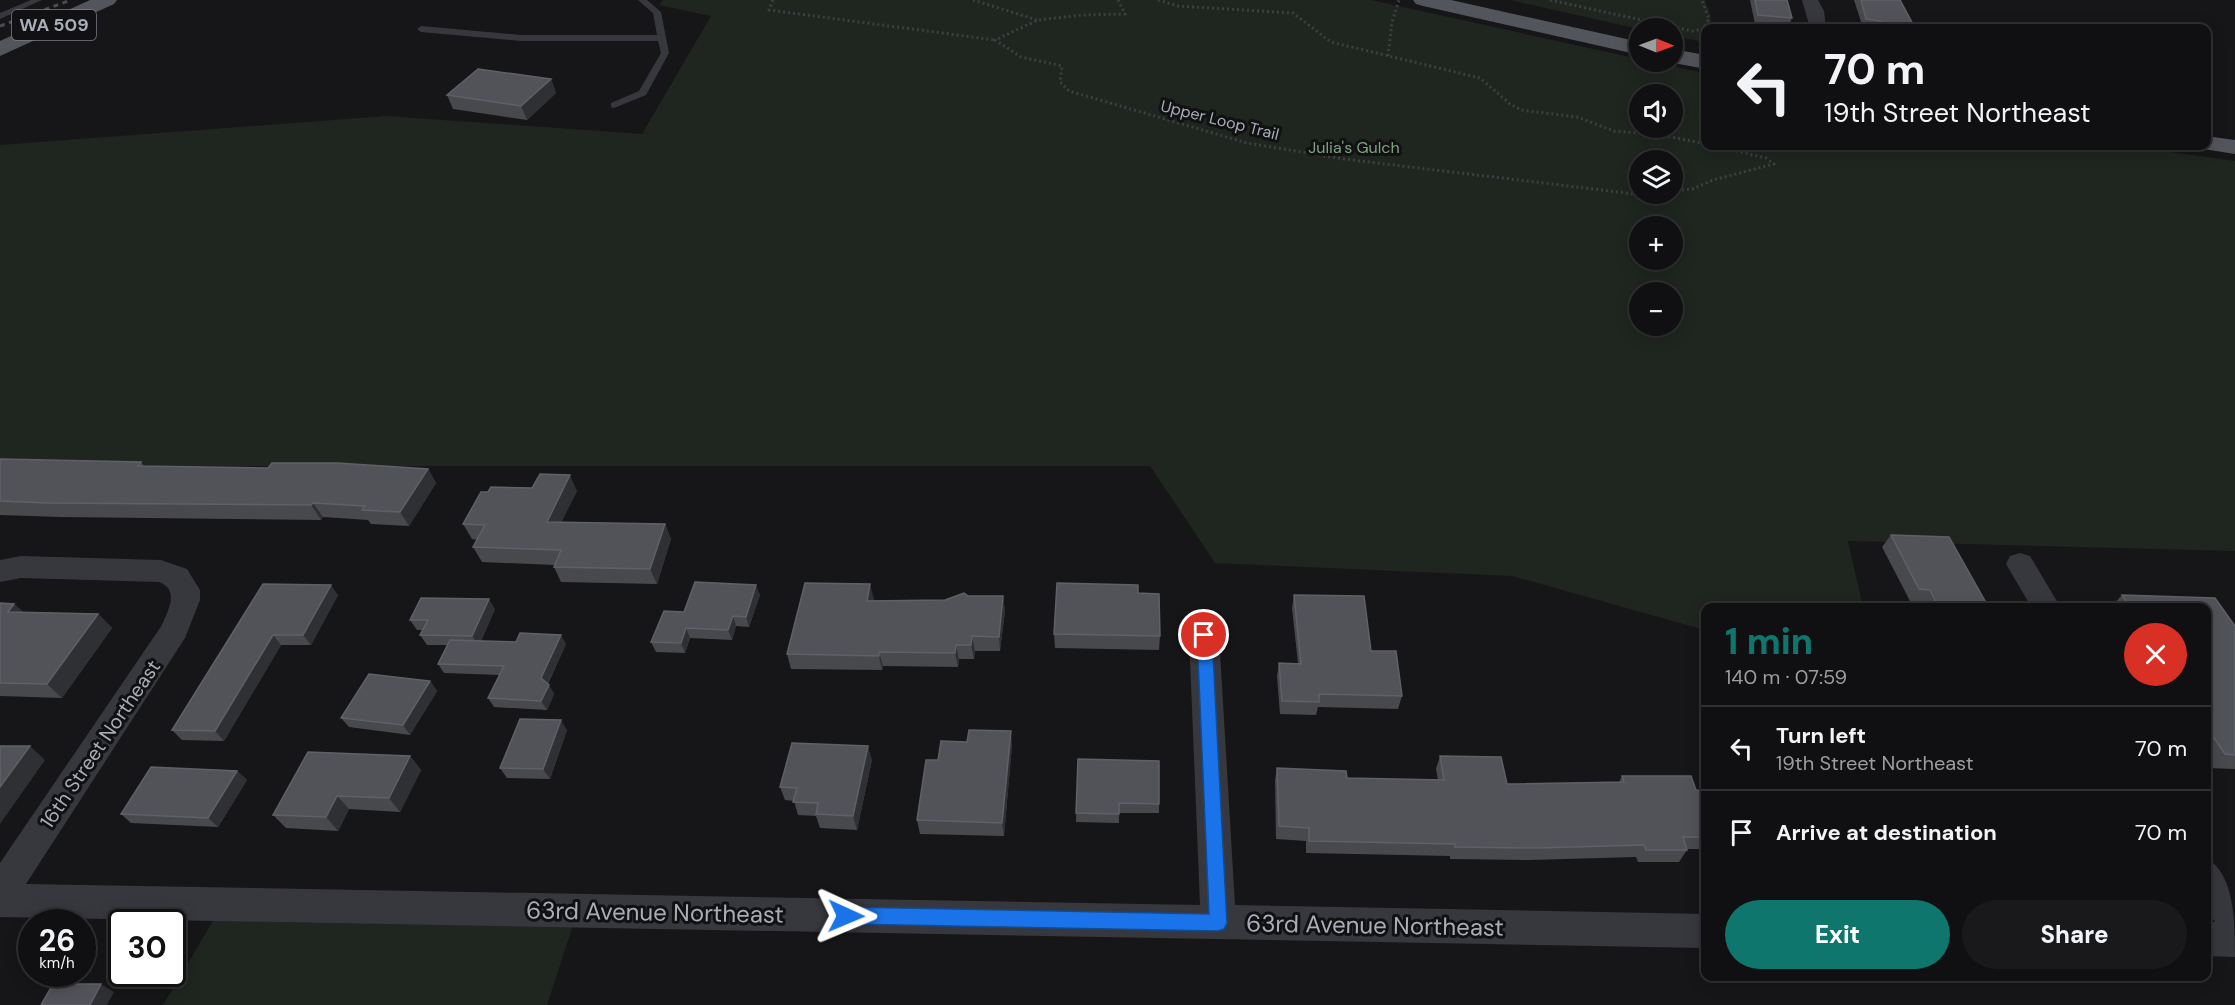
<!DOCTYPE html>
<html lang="en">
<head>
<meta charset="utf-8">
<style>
	:root { --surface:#101012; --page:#19191b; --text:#f1f3f6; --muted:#9c9d9f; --line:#303032; --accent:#0f766e }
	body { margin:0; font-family:"DM Sans",sans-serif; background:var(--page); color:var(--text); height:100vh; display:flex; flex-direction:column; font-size:22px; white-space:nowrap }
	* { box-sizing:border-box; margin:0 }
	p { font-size:20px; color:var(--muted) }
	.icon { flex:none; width:33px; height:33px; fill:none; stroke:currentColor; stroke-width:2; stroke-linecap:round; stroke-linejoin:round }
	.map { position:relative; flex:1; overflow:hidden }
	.side { position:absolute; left:1701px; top:603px; width:510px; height:378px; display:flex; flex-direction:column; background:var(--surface); border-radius:12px; box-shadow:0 3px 15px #0003,0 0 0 2px var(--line) }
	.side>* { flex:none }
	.hud { position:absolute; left:1701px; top:24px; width:510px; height:126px; border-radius:12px; box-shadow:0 3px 15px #0003,0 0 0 2px var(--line); background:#101012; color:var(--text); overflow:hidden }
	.needle { width:39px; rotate:91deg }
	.controls { position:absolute; left:1629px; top:18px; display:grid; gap:12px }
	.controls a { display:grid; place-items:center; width:54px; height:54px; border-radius:50%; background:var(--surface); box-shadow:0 3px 15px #0003,0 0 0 2px var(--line); font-size:30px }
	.speed { position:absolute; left:18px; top:909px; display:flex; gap:12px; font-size:30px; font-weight:700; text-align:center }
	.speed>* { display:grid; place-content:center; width:78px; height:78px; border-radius:50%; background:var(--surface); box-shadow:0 3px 15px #0003,0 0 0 2px var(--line); line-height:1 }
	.speed small { font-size:15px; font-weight:400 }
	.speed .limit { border:3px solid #111; border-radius:9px; background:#fff; color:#111 }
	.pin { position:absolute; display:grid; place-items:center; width:51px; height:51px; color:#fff; margin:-26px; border:3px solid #fff; border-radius:50%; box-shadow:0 2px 6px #0007 }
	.me { position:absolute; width:66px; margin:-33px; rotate:91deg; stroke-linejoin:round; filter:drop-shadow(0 0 4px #0008) }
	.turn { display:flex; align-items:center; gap:21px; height:126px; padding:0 24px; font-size:27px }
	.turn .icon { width:78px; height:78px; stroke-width:2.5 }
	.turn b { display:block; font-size:42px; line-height:51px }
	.round { display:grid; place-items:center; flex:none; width:63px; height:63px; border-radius:32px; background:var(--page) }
	.summary { display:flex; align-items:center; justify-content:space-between; height:102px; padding:0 24px }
	h1 { font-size:36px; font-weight:800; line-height:45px; color:var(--accent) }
	.action { display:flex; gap:12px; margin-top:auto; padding:12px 24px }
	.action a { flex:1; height:69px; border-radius:36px; background:var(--accent); color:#fff; font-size:24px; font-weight:800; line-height:69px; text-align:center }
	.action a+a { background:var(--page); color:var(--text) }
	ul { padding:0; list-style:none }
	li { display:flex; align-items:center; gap:18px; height:84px; padding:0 24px; border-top:2px solid var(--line) }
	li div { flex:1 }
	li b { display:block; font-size:22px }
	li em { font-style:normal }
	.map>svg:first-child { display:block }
	.green { fill:#1e261f; fill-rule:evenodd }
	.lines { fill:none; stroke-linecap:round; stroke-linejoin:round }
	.path { stroke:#3d3f44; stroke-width:3; stroke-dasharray:2 3; stroke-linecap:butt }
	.service { fill:#37383d; fill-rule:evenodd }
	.minor { fill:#37383d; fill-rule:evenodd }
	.primary { fill:#53555c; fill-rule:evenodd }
	.rail { stroke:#4a4c52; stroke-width:3; stroke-dasharray:5 4.5; stroke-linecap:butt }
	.wall { fill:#47494d }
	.shaded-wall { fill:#2f3033 }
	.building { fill:#525359; stroke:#5f6168; stroke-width:1.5 }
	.route { fill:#1a73e8; stroke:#114b97; stroke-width:1.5 }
	.labels { text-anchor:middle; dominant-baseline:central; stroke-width:6; stroke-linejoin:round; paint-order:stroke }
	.far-street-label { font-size:16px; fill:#a8adb8; stroke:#111113 }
	.far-park-label { font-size:16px; fill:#7fa381; stroke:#111113 }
	.shield { fill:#111113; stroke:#7b7e86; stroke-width:1.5 }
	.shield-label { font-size:18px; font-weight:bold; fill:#a8adb8 }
	.street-label { font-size:20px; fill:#a8adb8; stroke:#111113 }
	.near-street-label { font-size:24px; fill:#a8adb8; stroke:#111113 }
</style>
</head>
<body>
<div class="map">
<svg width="2235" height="1005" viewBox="0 0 2235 1005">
	<rect width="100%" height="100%" fill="#161618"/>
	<path class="green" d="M663 0H1371L1639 59 1640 62H1650L1705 73 1706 146H2127L2235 161V551L1848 541 1863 607 1706 608 1705 630 1512 576 1215 563 1150 466H0V145L386 116 642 134 711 16 659 5ZM1640 94H1672V128H1640ZM1640 160H1672V194H1640ZM1640 226H1672V260H1640ZM1640 292H1672V326H1640Z
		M1510 0H1705L1711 17 1710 28H1706L1705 42 1673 36 1672 28 1639 29Z
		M223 904 578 910 547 1005H163Z"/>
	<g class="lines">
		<path class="path" d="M773 0 769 10 995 40
			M973 0 1037 20
			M1118 0 1125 14 1082 15 1038 20 995 40 1021 57 1062 66 1060 82 1069 91 1247 143 1344 159 1643 195 1653 194
			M1158 0 1178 6 1293 13 1331 42 1480 78 1510 104 1521 110 1577 117 1614 131 1662 135 1706 144
			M1550 0 1692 31 1703 29 1709 19 1702 0
			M1388 56 1392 22 1399 0
			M1672 191 1692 189 1713 180 1774 164 1766 158 1716 146"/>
		<path class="service" d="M31 0H42L0 19V13Z
			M638 0H647L661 12 669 53 646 95 614 108 611 107V103L639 91 661 53 658 41H521L421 32 417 29 421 26 521 35H657L653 13Z"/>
		<path class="minor" d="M1802 0H1818L1824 11 1826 28H1810Z
			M2020 553 2030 556 2061 608H2032L2006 564 2010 556Z
			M21 556 161 560 187 569 200 590V600L185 638 26 884 1200 905 1189 635 1194 627 1204 623 1214 627 1219 635 1235 905 1706 914V948L0 917V863L162 625C168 610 180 590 159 582L21 578 0 582V560Z
			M2206 858C2235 873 2235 924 2235 957L2206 956V922H2215L2206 907Z"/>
		<path class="primary" d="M90 0H117L114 4 0 56V41Z
			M1413 0H1451L1640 42V55L1423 6 1416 4Z
			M1672 49 1706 55V69L1668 62H1672Z
			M2206 136 2235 140V154L2197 148 2196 146H2206Z"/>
		<path class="rail" d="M0 26 71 0"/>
	</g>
	<path class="wall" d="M1750 0H1787L1792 18 1788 28 1755 24Z
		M1854 0H1900L1915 28H1863Z
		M551 79 556 93 527 120 453 109 447 95Z
		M0 459 141 462 144 466 268 468 428 469 436 483 409 526 371 524 368 520 323 517 321 520 60 517 0 515Z
		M577 491 561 522 665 524 671 539 657 584 561 582 554 567 555 565 482 562 473 547 477 540 472 539 463 524Z
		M1891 535 1989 608H1923L1921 602 1910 601 1882 547Z
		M263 584 338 595 311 645H281L224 741 182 740 172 730Z
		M1138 593 1160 636 1159 650 1055 648 1054 634Z
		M760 595 749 627 736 626 732 640 690 638 685 653 656 652 651 642 684 612Z
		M1294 595 1371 651 1402 696 1398 709 1318 707 1316 715 1280 714 1277 676 1279 663H1298L1292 608Z
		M2122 595 2215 598 2235 626V769L2208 768 2206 766V608H2110Z
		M968 596H1003L1005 611 1000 651H975L974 659H959L958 667 883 666 882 670 791 669 787 654 874 599 873 601 945 600Z
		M0 603 14 604 23 612 98 614 112 628 62 698 0 696Z
		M495 609 481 641 566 644 548 684 554 694 547 710 494 707 488 698 500 675 444 673 438 664 448 645H427L420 635 423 630H417L410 620Z
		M430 681 437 691 410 735 349 727 341 718Z
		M567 730 550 779 507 778 500 768Z
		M967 742 1012 745 1004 836 920 834 917 820 938 760Z
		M410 756 421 770 400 812 349 809 338 831 286 828 273 815Z
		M1440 756 1507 784 1619 782 1622 776 1696 790 1706 791V849H1687V850L1679 862H1638L1636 857 1530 860 1450 859V856L1306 853V841L1276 839 1275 780 1277 768 1347 778 1438 780 1436 769Z
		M1078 759 1159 804V813H1119V823L1076 822Z
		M872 760 857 830 820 828 816 816 798 815 794 801 785 800 780 787Z
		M237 771 247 780 218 827 131 823 121 814Z"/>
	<path class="shaded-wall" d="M551 79 556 93 527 120 521 106Z
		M428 469 436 483 409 526 400 512Z
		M570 475 577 491 554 537 547 522Z
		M313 503 323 517 321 520 311 505Z
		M665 524 671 539 657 584 650 569Z
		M870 584 874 599 870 616 867 601Z
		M331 585 338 595 311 645 303 635Z
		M756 585 760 595 749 627 746 617Z
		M1003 596 1005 611 1000 651 999 637Z
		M489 599 495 609 479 646 472 636Z
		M14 604 29 618 8 612Z
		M98 614 112 628 62 698 47 684Z
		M733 616 736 626 732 640 728 630Z
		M686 628 690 638 685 653 681 643Z
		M273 635 281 645 224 741 215 731Z
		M561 635 566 644 546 687 541 678Z
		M972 636 975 651 974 659 971 645Z
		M956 645 959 659 958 667 955 653Z
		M879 652 883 666 882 670 879 656Z
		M430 681 437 691 410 735 403 725Z
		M549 685 554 694 547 710 541 701Z
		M561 720 567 730 550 779 543 769Z
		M1011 731 1012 745 1004 836 1002 823Z
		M30 746 45 760 0 824V787Z
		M868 746 872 760 857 830 853 816Z
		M410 756 421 770 400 812 389 798Z
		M237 771 247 780 218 827 208 818Z
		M337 796 349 809 338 831 326 817Z
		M101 984 114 992 107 1005H90Z"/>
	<path class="building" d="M1755 0H1787L1792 18 1758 15Z
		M1861 0H1900L1915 28H1882L1880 21 1866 19Z
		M478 69 551 79 521 106 447 95Z
		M0 459 141 462 138 466 268 468 272 463H337L428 469 400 512 362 510 365 506 313 503 311 505 47 503 0 501Z
		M540 474 570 475 547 522 665 524 650 569 554 567 561 550 473 547 485 525 463 524 481 492H488L491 487 532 488Z
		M1891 535 1949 537 1989 608H1939L1930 590 1919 589Z
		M695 582 756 585 746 617 733 616 728 630 686 628 681 643 651 642 664 611 684 612Z
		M805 583 870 584 867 601 945 600 964 593 968 596H1003L999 637 972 636 971 645H956L955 653 879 652V656L787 654Z
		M1057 583 1138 585V593L1159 594 1160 636 1054 634Z
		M263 584 331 585 303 635H273L215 731 172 730Z
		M1294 595 1364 596 1371 651H1396L1402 696 1319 694V702L1282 701 1279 663 1301 664Z
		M2122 595 2215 598 2235 626V755L2225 754 2206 726V608H2130Z
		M421 598 489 599 472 636 420 635 428 620H410Z
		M0 603 14 604 8 612 98 614 47 684 0 683Z
		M520 633 561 635 541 678 549 685 541 701 488 698 504 666 438 664 450 640 516 642Z
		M369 674 430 681 403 725 341 718Z
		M520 719 561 720 543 769 500 768Z
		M969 730 1011 731 1002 823 917 820 926 760H938L941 741 967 742Z
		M792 743 868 746 853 816 816 814 818 803 793 802 797 788 780 787Z
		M0 746H30L0 787Z
		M308 752 410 756 389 798 337 796 326 817 273 815Z
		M1440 756 1501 757 1507 784 1624 782 1622 776H1691L1696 790 1706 791V837H1683L1687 850H1646L1644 845 1536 848 1455 847V844L1309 841V828L1279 826 1277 768 1346 771 1347 778 1444 780Z
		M1078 759 1159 761V804L1119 803V814L1076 813Z
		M151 767 237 771 208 818 121 814Z
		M53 984H101L90 1005H41Z"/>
	<path class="route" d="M1204 629 1209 631 1212 635 1227 923 1224 929 1218 931 846 924 840 922 837 916 840 910 846 907 1209 914 1197 635 1199 631Z"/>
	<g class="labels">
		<g class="far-street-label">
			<text transform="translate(1220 120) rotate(14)">Upper Loop Trail</text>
		</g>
		<g class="far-park-label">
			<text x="1354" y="147">Julia's Gulch</text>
		</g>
		<rect class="shield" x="12" y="10" width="84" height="30" rx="4.5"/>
		<g class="shield-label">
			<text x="54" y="25">WA 509</text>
		</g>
		<g class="street-label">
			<text transform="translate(100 744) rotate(-56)">16th Street Northeast</text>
		</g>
		<g class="near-street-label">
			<text transform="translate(655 912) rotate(1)">63rd Avenue Northeast</text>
			<text transform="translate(1375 925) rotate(1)">63rd Avenue Northeast</text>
		</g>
	</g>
</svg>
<div class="controls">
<a><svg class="needle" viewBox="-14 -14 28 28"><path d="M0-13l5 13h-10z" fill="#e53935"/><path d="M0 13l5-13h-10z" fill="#9c9d9f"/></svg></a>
<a><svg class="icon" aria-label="sound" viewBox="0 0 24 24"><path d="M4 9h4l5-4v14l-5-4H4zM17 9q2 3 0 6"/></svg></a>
<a><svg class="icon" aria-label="layers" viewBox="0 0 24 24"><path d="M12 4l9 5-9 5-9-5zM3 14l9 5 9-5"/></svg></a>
<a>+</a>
<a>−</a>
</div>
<div class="speed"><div>26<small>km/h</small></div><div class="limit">30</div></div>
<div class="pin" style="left:1204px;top:635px;background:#d93025"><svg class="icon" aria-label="arrive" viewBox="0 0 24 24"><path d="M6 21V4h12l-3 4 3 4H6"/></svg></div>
<svg class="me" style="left:846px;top:916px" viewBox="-20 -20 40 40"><path d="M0-17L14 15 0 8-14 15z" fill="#1a73e8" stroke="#fff" stroke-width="4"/></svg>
<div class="hud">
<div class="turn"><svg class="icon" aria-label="left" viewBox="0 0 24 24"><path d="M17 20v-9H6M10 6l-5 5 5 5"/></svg><div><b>70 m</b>19th Street Northeast</div></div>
</div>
<section class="side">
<div class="summary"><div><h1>1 min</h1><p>140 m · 07:59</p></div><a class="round" style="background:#d93025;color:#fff"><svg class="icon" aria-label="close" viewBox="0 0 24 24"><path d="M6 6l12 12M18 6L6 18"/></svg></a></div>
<ul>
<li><svg class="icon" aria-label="left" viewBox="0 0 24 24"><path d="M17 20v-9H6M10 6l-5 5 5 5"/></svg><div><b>Turn left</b><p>19th Street Northeast</p></div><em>70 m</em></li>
<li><svg class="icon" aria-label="arrive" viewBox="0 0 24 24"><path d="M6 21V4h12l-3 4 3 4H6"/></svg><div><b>Arrive at destination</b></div><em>70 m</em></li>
</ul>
<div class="action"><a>Exit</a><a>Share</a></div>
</section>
</div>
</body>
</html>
